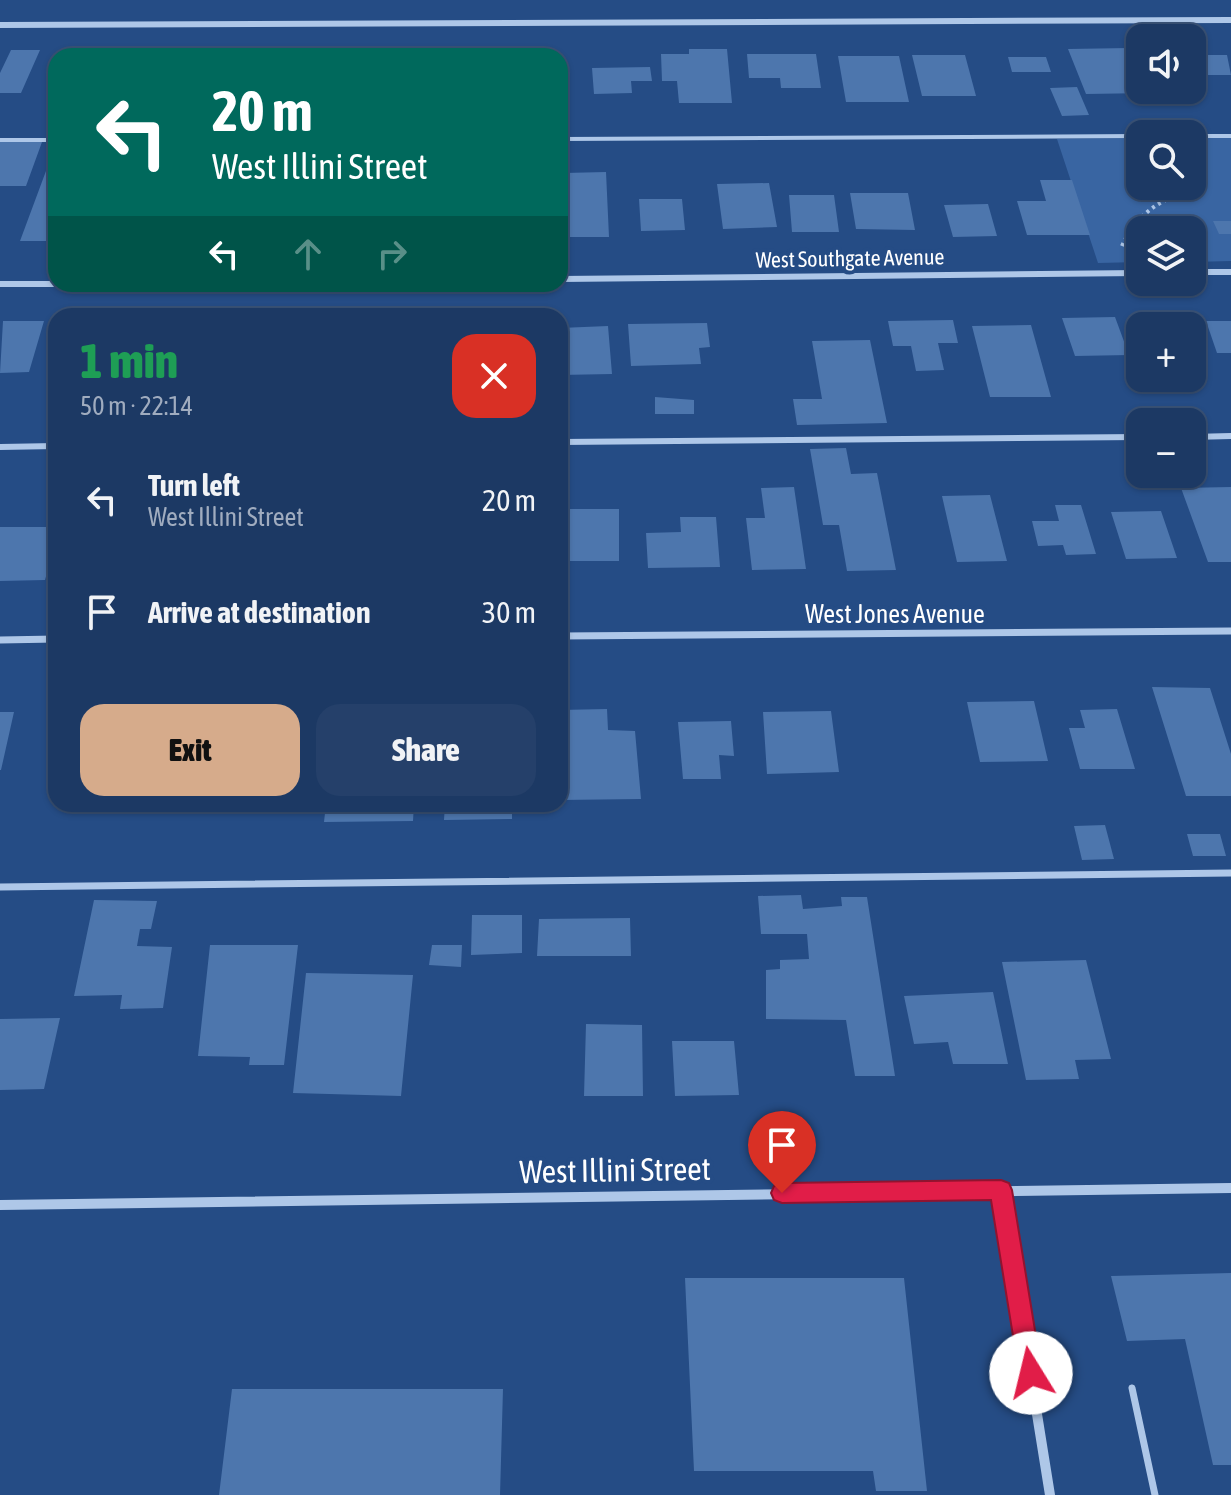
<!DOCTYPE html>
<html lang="en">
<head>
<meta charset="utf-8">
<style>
	:root { --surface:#1c3964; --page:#25406a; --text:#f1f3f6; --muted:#a0acbf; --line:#3a5378; --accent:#d6ab8b }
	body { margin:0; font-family:"Asap Condensed",sans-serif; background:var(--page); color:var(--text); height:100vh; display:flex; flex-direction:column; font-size:30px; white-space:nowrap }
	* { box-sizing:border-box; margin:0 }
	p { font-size:26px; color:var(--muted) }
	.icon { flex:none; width:44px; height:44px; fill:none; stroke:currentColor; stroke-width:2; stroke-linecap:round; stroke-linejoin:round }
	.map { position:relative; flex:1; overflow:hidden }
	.sheet { position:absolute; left:48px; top:308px; width:520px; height:504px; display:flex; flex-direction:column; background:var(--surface); border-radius:24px; box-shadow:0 2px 6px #0004,0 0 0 2px var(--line) }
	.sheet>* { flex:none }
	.top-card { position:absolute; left:48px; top:48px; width:520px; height:244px; border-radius:24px; box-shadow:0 2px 6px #0004,0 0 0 2px var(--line); background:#00695c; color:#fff; overflow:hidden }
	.fabs { position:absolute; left:1126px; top:24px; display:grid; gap:16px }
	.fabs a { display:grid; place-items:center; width:80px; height:80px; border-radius:16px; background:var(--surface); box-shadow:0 2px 6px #0004,0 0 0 2px var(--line); font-size:40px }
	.pin { position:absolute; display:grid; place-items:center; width:68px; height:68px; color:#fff; margin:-82px -34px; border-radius:50% 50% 50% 0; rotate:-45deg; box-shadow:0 0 8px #0007 }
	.pin .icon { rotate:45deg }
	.me { position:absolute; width:88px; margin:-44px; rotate:351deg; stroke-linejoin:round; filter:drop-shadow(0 0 6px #0008) }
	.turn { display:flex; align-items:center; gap:28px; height:168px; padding:0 32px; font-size:36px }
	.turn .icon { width:104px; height:104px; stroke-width:2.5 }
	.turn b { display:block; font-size:56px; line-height:68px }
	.lanes { display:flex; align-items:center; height:76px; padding:0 32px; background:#0003; justify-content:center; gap:40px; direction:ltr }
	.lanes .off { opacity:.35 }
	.round { display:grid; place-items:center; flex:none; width:84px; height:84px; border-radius:24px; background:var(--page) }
	.headline { display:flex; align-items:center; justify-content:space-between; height:136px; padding:0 32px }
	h1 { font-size:48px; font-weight:800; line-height:60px; color:#1e9e55 }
	.action { display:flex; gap:16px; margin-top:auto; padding:16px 32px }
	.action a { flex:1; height:92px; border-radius:24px; background:var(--accent); color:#111; font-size:32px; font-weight:800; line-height:92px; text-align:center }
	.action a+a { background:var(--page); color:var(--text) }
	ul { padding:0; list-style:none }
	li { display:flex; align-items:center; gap:24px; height:112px; padding:0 32px }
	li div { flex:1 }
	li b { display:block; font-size:30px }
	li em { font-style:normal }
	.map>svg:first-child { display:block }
	.green { fill:#3965a2 }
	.building { fill:#4d76ad }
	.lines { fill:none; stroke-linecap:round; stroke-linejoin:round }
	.path { stroke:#aec7e8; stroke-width:4; stroke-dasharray:3 4; stroke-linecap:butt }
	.lane-far2 { stroke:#aec7e8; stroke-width:4 }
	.lane-far1 { stroke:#aec7e8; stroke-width:6 }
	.lane { stroke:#aec7e8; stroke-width:7 }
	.street-far2 { stroke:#aec7e8; stroke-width:6 }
	.street-far1 { stroke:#aec7e8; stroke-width:7 }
	.street { stroke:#aec7e8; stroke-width:10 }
	.route { fill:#e11d48; stroke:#92132f; stroke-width:2 }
	.labels { text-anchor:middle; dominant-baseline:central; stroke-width:8; stroke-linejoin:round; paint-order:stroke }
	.far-street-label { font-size:22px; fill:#fff; stroke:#254c85 }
	.street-label { font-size:26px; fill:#fff; stroke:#254c85 }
	.near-street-label { font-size:32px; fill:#fff; stroke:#254c85 }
</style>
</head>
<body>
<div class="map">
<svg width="1231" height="1495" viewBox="0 0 1231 1495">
	<rect width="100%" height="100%" fill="#254c85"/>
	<path class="green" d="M1140 138V186H1192V138H1231V261L1192 262V230H1140V262L1098 263 1057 139Z"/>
	<path class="building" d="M1129 48 1140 73V90L1149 93 1086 94 1068 49Z
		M689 49H727L732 103H679L677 81H662L661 54H689Z
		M11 50H40L21 93H0V73Z
		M180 50H216L214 56H178Z
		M113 52H150L148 56H111Z
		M747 54H816L821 88H781L780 78H749Z
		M912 55H965L976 96H922Z
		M1192 55H1227L1231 75H1195Z
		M838 56H899L909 102H846Z
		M1008 57H1046L1051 72H1012Z
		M650 67 652 81H631L632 93 594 94 592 68Z
		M1077 87 1089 115 1062 116 1050 88Z
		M0 142H42L26 186H0Z
		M56 144V241H20Z
		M606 172 609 237H565L564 173Z
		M1040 180H1072L1090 235H1027L1017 201H1046Z
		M769 183 777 227 723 229 717 184Z
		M850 193H908L915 230 856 229Z
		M789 195H834L839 232H792Z
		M639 199H682L685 230 641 231Z
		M988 204 997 236 953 237 944 205Z
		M1213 221H1231V234H1219Z
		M1115 317 1129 355 1075 356 1062 318Z
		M953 320 958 343H938L944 370 916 371 911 346H893L888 321Z
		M3 321H44L29 372 0 373Z
		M1206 321H1231V353H1217Z
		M707 323 710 347 699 348 701 364 631 366 628 324Z
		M1031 325 1051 397H990L972 326Z
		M608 326 612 374 560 375V328Z
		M870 340 887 423 797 425 793 399H822L812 341Z
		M1140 357V378H1190L1195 393H1144L1133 358Z
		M655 397 694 400V414H655Z
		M846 448 851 474 877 473 896 570 847 571 839 525H823L810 449Z
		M794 487 806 569 752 570 746 518H765L761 488Z
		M1231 487V562H1208L1181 488Z
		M990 495 1007 561 957 562 942 496Z
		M1055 505H1081L1096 554 1066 555 1063 545 1038 546 1032 521H1059Z
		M560 509H619V561H560Z
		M1161 511 1177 558 1126 559 1111 512Z
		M680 517H716L720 567 648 568 646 533 681 532Z
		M0 527H56V541L45 580 0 581Z
		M1152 687 1210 688 1231 754V796H1186Z
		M1034 701 1048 761 980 762 967 702Z
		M607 709 608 730 635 731 641 799 560 800V710Z
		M1117 709 1135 769H1080L1069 728H1085L1080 710Z
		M831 711 839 772 767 774 763 712Z
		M0 712H14L1 770H0Z
		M731 721 734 756 719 755 721 779H683L678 722Z
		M55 756 56 792H47Z
		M228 804H308L307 813 227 814Z
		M326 804H414L413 821 324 822Z
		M445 804H512V819L444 820Z
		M1105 825 1114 859 1082 860 1074 826Z
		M1187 834H1220L1226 856H1193Z
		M801 895 803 909 842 906 841 897H867L895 1076H855L846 1020 766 1019V970L780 969V960L809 959 807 934H761L758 896Z
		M94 900 157 901 151 929H140L137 946 172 947 163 1008 120 1009 122 995 74 996Z
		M472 915H522V953L471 955Z
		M630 918 631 956H537L539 919Z
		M210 945H298L284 1065H249L250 1057 198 1056Z
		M432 945H462L461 967 429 965Z
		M1086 960 1111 1059 1075 1060 1079 1079 1026 1080 1002 962Z
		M306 973 413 975 401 1096 293 1093Z
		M993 992 1008 1064H953L948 1042 914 1044 904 996Z
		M60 1018 44 1089 0 1090V1019Z
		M586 1024 642 1025 643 1096H584Z
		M672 1041H734L739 1095 675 1096Z
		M1231 1273V1465H1213L1185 1339 1127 1341 1111 1276Z
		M685 1278H904L927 1491H876L873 1471H694Z
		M232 1389H503L500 1495H219Z"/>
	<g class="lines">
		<path class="path" d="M1122 246C1139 209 1166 197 1203 186"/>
		<path class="lane-far2" d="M1192 136H1231
			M560 139 1140 136
			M0 140H56"/>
		<path class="lane-far1" d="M1192 437 1231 436
			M560 442 1140 437
			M0 447 56 446"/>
		<path class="lane" d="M0 887 1231 873
			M1132 1388 1155 1495"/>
		<path class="street-far2" d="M0 25 1231 20
			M1192 272H1231
			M560 279 1140 273
			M0 284H56"/>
		<path class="street-far1" d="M560 636 1231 631
			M0 640 56 639"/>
		<path class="street" d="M1001 1190 1050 1495
			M0 1205 1231 1188"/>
	</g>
	<path class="route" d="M1001 1180 1009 1183 1012 1190 1042 1373 1039 1381 1031 1384 1022 1381 1019 1373 991 1200 782 1203 774 1200 771 1193 774 1186 782 1183Z"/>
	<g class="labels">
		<g class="far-street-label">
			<text transform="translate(850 258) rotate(-1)">West Southgate Avenue</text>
		</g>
		<g class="street-label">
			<text x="895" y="614">West Jones Avenue</text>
		</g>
		<g class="near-street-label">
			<text transform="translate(615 1170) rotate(-1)">West Illini Street</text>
		</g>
	</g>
</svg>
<div class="fabs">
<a><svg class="icon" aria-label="sound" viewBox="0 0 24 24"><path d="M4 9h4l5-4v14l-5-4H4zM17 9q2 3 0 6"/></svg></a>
<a><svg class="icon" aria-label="search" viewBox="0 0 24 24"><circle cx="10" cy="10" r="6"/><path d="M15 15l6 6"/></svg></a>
<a><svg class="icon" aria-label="layers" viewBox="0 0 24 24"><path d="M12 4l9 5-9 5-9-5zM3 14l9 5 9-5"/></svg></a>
<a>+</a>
<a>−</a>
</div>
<div class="pin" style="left:782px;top:1193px;background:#d93025"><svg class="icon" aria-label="arrive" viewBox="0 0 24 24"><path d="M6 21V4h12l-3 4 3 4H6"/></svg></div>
<svg class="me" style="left:1031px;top:1373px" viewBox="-20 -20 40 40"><circle r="19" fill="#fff"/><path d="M0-13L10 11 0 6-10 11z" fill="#e11d48"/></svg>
<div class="top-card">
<div class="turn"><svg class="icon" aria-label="left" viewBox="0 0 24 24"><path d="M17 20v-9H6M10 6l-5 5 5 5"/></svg><div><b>20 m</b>West Illini Street</div></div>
<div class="lanes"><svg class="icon" aria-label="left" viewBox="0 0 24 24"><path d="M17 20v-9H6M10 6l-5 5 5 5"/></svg><svg class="icon off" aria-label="ahead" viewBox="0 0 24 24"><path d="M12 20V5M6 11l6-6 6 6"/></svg><svg class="icon off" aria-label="right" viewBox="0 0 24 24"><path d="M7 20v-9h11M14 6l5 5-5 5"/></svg></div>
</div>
<section class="sheet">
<div class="headline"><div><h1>1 min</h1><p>50 m · 22:14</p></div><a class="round" style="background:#d93025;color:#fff"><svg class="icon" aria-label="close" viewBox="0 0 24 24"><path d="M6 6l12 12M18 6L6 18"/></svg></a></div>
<ul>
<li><svg class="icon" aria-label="left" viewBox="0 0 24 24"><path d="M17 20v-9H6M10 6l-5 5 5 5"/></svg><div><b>Turn left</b><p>West Illini Street</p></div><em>20 m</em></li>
<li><svg class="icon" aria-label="arrive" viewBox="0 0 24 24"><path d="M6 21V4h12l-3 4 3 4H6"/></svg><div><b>Arrive at destination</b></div><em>30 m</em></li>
</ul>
<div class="action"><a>Exit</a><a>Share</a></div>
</section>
</div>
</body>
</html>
